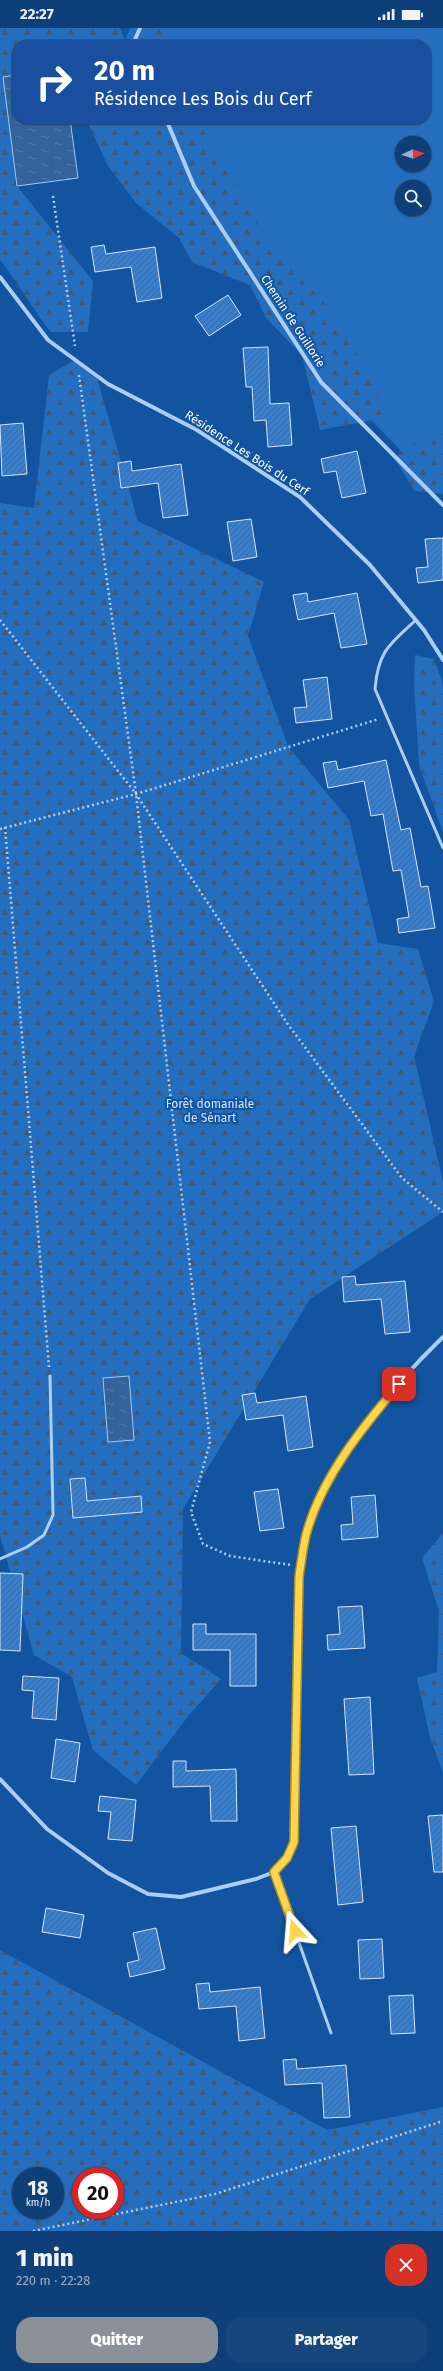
<!DOCTYPE html>
<html lang="fr">
<head>
<meta charset="utf-8">
<style>
	:root { --surface:#0e3f78; --page:#17467d; --text:#f1f3f6; --muted:#9bafc6; --line:#2e588a; --accent:#8c9099 }
	body { margin:0; font-family:"Fira Sans",sans-serif; background:var(--page); color:var(--text); height:100vh; display:flex; flex-direction:column; font-size:15px; white-space:nowrap }
	* { box-sizing:border-box; margin:0 }
	p { font-size:13px; color:var(--muted) }
	.icon { flex:none; width:22px; height:22px; fill:none; stroke:currentColor; stroke-width:2; stroke-linecap:round; stroke-linejoin:round }
	.map { position:relative; height:2203px; overflow:hidden }
	.drawer { display:flex; flex-direction:column; background:var(--surface); flex:1 }
	.drawer>* { flex:none }
	.banner { position:absolute; left:12px; top:12px; width:419px; height:84px; border-radius:16px; box-shadow:0 1px 3px #0004,0 0 0 1px var(--line); background:#1a4fa0; color:#fff; overflow:hidden }
	.needle { width:26px; rotate:86deg }
	.controls { position:absolute; left:395px; top:108px; display:grid; gap:8px }
	.controls a { display:grid; place-items:center; width:36px; height:36px; border-radius:50%; background:var(--surface); box-shadow:0 1px 3px #0004,0 0 0 1px var(--line); font-size:20px }
	.speed { position:absolute; left:12px; top:2139px; display:flex; gap:8px; font-size:20px; font-weight:700; text-align:center }
	.speed>* { display:grid; place-content:center; width:52px; height:52px; border-radius:50%; background:var(--surface); box-shadow:0 1px 3px #0004,0 0 0 1px var(--line); line-height:1 }
	.speed small { font-size:10px; font-weight:400 }
	.speed .limit { border:6px solid #d22; background:#fff; color:#111 }
	.pin { position:absolute; display:grid; place-items:center; width:34px; height:34px; color:#fff; margin:-17px; border-radius:8px; box-shadow:0 2px 6px #0006 }
	.me { position:absolute; width:44px; margin:-22px; rotate:341deg; stroke-linejoin:round; filter:drop-shadow(0 0 3px #0008) }
	.turn { display:flex; align-items:center; gap:14px; height:84px; padding:0 16px; font-size:18px }
	.turn .icon { width:52px; height:52px; stroke-width:2.5 }
	.turn b { display:block; font-size:28px; line-height:34px }
	.round { display:grid; place-items:center; flex:none; width:42px; height:42px; border-radius:16px; background:var(--page) }
	.overview { display:flex; align-items:center; justify-content:space-between; height:68px; padding:0 16px }
	h1 { font-size:24px; font-weight:800; line-height:30px }
	.primary-button { display:flex; gap:8px; margin-top:auto; padding:8px 16px }
	.primary-button a { flex:1; height:46px; border-radius:16px; background:var(--accent); color:#fff; font-size:16px; font-weight:800; line-height:46px; text-align:center }
	.primary-button a+a { background:var(--page); color:var(--text) }
	.status { display:flex; justify-content:space-between; align-items:center; height:28px; padding:0 20px; background:var(--surface); direction:ltr }
	.status svg { height:11px; fill:currentColor }
	.map>svg:first-child { display:block }
	.grass { fill:#256ebe; fill-rule:evenodd }
	.forest { fill:url(#forest-firs); fill-rule:evenodd }
	.water { fill:url(#water-ripples); stroke:#9cc9f8 }
	.building { fill:url(#building-hatch); stroke:#d3e7fe }
	.lines { fill:none; stroke-linecap:round; stroke-linejoin:round }
	.path { stroke:#aacef5; stroke-width:2.5; stroke-dasharray:2 3; stroke-linecap:butt }
	.lane { stroke:#aacef5; stroke-width:3 }
	.street { stroke:#aacef5; stroke-width:4 }
	.route-casing { stroke:#a68a30; stroke-width:10 }
	.route { stroke:#ffd54a; stroke-width:7 }
	.labels { text-anchor:middle; dominant-baseline:central; stroke-width:4; stroke-linejoin:round; paint-order:stroke }
	.street-label { font-size:12px; fill:#fff; stroke:#1254a0 }
	.park-label { font-size:12px; fill:#d3e7fe; stroke:#1254a0 }
</style>
</head>
<body>
<div class="status"><b>22:27</b><svg viewBox="0 0 49 12"><path d="M0 12V9h3v3zM5 12V6h3v6zM10 12V3h3v9zM15 12V0h3v12zM26 1h20v11H26zM47 4h2v5h-2z"/></svg></div>
<div class="map">
<svg width="443" height="2203" viewBox="0 0 443 2203">
	<defs>
		<pattern id="forest-firs" width="22" height="20" patternUnits="userSpaceOnUse"><rect width="22" height="20" fill="#256ebe"/><path d="M5 1l3.5 6h-7zM16 11l3.5 6h-7z" fill="#3a5b7f"/></pattern>
		<pattern id="water-ripples" width="26" height="14" patternUnits="userSpaceOnUse"><rect width="26" height="14" fill="#34639a"/><path d="M2 4q2-2 4 0t4 0M15 11q2-2 4 0t4 0" fill="none" stroke="#527aa9"/></pattern>
		<pattern id="building-hatch" width="6" height="6" patternUnits="userSpaceOnUse"><rect width="6" height="6" fill="#3b7dc7"/><path d="M-1 1l2-2M0 6l6-6M5 7l2-2" fill="none" stroke="#436790"/></pattern>
	</defs>
	<rect width="100%" height="100%" fill="#1254a0"/>
	<path class="grass" d="M149 0H443V467L319 337 174 91H426V17H143ZM402 115H424V137H402ZM402 159H424V181H402Z"/>
	<path class="forest" d="M0 0H120L125 12 130 0H164L158 17H17V47L3 49 17 158 93 253 88 304H50L0 231Z
		M86 91H198L267 212 322 272 374 353 384 390 320 402 302 327 266 290 250 257 192 234 179 210 136 175 108 138Z
		M76 331 97 350 138 493 264 554 248 608 288 718 349 792 378 915 418 921 434 974 414 1028 443 1154V1184L310 1271 183 1481 181 1625 221 1651 189 1687 136 1757 93 1722 72 1649 34 1627 0 1508V475L34 480 49 347Z
		M438 398 443 404V466L415 463 394 430Z
		M415 627 434 631 443 656V804L419 737 414 656Z
		M443 1505V1744L430 1710 417 1650 437 1644 439 1583 422 1530Z
		M0 1922 327 2102 443 2079V2203H0ZM21 2148H55V2182H21ZM81 2148H115V2182H81Z"/>
	<path class="water" d="M17 47V91H70L78 150 17 158 3 49Z
		M129 1348 134 1412 108 1414 103 1350Z"/>
	<path class="building" d="M104 217 106 226 155 219 162 270 137 274 131 239 95 244 91 219Z
		M228 267 241 287 209 308 195 288Z
		M268 319 270 376 289 375 292 417 268 419 266 392 254 393 252 359H246L243 320Z
		M23 395 27 446 2 448 0 397Z
		M357 423 366 465 342 470 336 443 324 445 321 431Z
		M131 433 132 443 181 436 188 487 163 490 158 455 121 460 118 435Z
		M251 491 257 529 233 533 227 494Z
		M443 510V552L418 555 416 540 428 539 425 511Z
		M307 565 308 574 357 565 367 616 341 620 334 585 298 592 293 567Z
		M327 649 332 691 296 695 294 680 307 679 303 652Z
		M386 732 401 802 410 800 421 859 428 858 435 900 399 905 397 891 409 889 401 842 393 843 383 786 371 788 364 753 328 760 323 735 336 733 338 742Z
		M355 1248 356 1257 405 1253 410 1304 385 1306 381 1271 344 1274 342 1249Z
		M255 1365 257 1375 306 1368 313 1419 288 1423 283 1387 246 1392 242 1367Z
		M85 1450 87 1473 141 1468 142 1484 73 1490 70 1451Z
		M278 1461 284 1500 260 1503 254 1464Z
		M375 1467 378 1509 342 1512 341 1497 353 1496 351 1469Z
		M0 1545 23 1546 20 1623 0 1622Z
		M362 1578 365 1620 328 1622 327 1607 340 1606 338 1579Z
		M193 1596H206V1606H256V1658H230V1622H193Z
		M23 1648 59 1650 56 1692 32 1690 34 1663 22 1662Z
		M370 1669 374 1746 349 1747 344 1671Z
		M56 1711 80 1715 75 1754 51 1750Z
		M173 1733H186V1743L236 1741 237 1793H211L210 1758 173 1759Z
		M100 1768 136 1772 132 1813 108 1811 111 1784 98 1783Z
		M443 1787V1844H434L428 1788Z
		M356 1798 363 1874 338 1877 331 1800Z
		M46 1880 84 1887 80 1910 42 1904Z
		M156 1900 165 1941 130 1949 127 1935 139 1932 133 1905Z
		M382 1911 384 1950 360 1951 358 1912Z
		M209 1955 210 1964 260 1959 265 2010 239 2013 236 1978 199 1981 196 1956Z
		M413 1967 415 2005 391 2006 389 1968Z
		M296 2031 297 2041 346 2037 350 2089 324 2090 322 2055 285 2057 283 2032Z"/>
	<g class="lines">
		<path class="path" d="M53 168 75 318
			M79 347 136 766 210 1414 191 1484 203 1516 230 1528 291 1537
			M0 592 136 766 287 995 402 1150 443 1184
			M5 799 49 1339
			M0 801 136 766 379 691
			M33 2203 215 2166 443 2093"/>
		<path class="lane" d="M416 592C390 616 378 623 375 661L443 820
			M0 1531 27 1519 44 1507 53 1487 50 1348
			M274 1844 331 2005"/>
		<path class="street" d="M135 17 134 14 140 0
			M166 91 194 158 321 354 443 477
			M0 249 48 312 108 356 197 402 300 469 370 537 424 602 443 632
			M0 1751 47 1801 108 1845 148 1866 181 1869 256 1851 274 1844 287 1830 294 1814 297 1778C297 1724 297 1669 298 1615 299 1579 297 1542 306 1506 324 1439 393 1357 443 1309"/>
	</g>
	<g class="lines">
		<g class="route-casing">
			<path id="route" d="M295 1903 274 1844 287 1830 294 1814 299 1549C301 1535 303 1520 306 1507 321 1450 362 1400 399 1356"/>
		</g>
		<use href="#route" class="route"/>
	</g>
	<g class="labels">
		<g class="street-label">
			<text transform="translate(293 293) rotate(57)">Chemin de Guillorie</text>
			<text transform="translate(247 425) rotate(33)">Résidence Les Bois du Cerf</text>
		</g>
		<g class="park-label">
			<text x="210" y="1076">Forêt domaniale<tspan x="210" dy="14">de Sénart</tspan></text>
		</g>
	</g>
</svg>
<div class="controls">
<a><svg class="needle" viewBox="-14 -14 28 28"><path d="M0-13l5 13h-10z" fill="#e53935"/><path d="M0 13l5-13h-10z" fill="#9bafc6"/></svg></a>
<a><svg class="icon" aria-label="search" viewBox="0 0 24 24"><circle cx="10" cy="10" r="6"/><path d="M15 15l6 6"/></svg></a>
</div>
<div class="speed"><div>18<small>km/h</small></div><div class="limit">20</div></div>
<div class="pin" style="left:399px;top:1356px;background:#d93025"><svg class="icon" aria-label="arrive" viewBox="0 0 24 24"><path d="M6 21V4h12l-3 4 3 4H6"/></svg></div>
<svg class="me" style="left:295px;top:1903px" viewBox="-20 -20 40 40"><path d="M0-17L14 15 0 8-14 15z" fill="#ffd54a" stroke="#fff" stroke-width="4"/></svg>
<div class="banner">
<div class="turn"><svg class="icon" aria-label="right" viewBox="0 0 24 24"><path d="M7 20v-9h11M14 6l5 5-5 5"/></svg><div><b>20 m</b>Résidence Les Bois du Cerf</div></div>
</div>
</div>
<section class="drawer">
<div class="overview"><div><h1>1 min</h1><p>220 m · 22:28</p></div><a class="round" style="background:#d93025;color:#fff"><svg class="icon" aria-label="close" viewBox="0 0 24 24"><path d="M6 6l12 12M18 6L6 18"/></svg></a></div>
<div class="primary-button"><a>Quitter</a><a>Partager</a></div>
</section>
</body>
</html>
